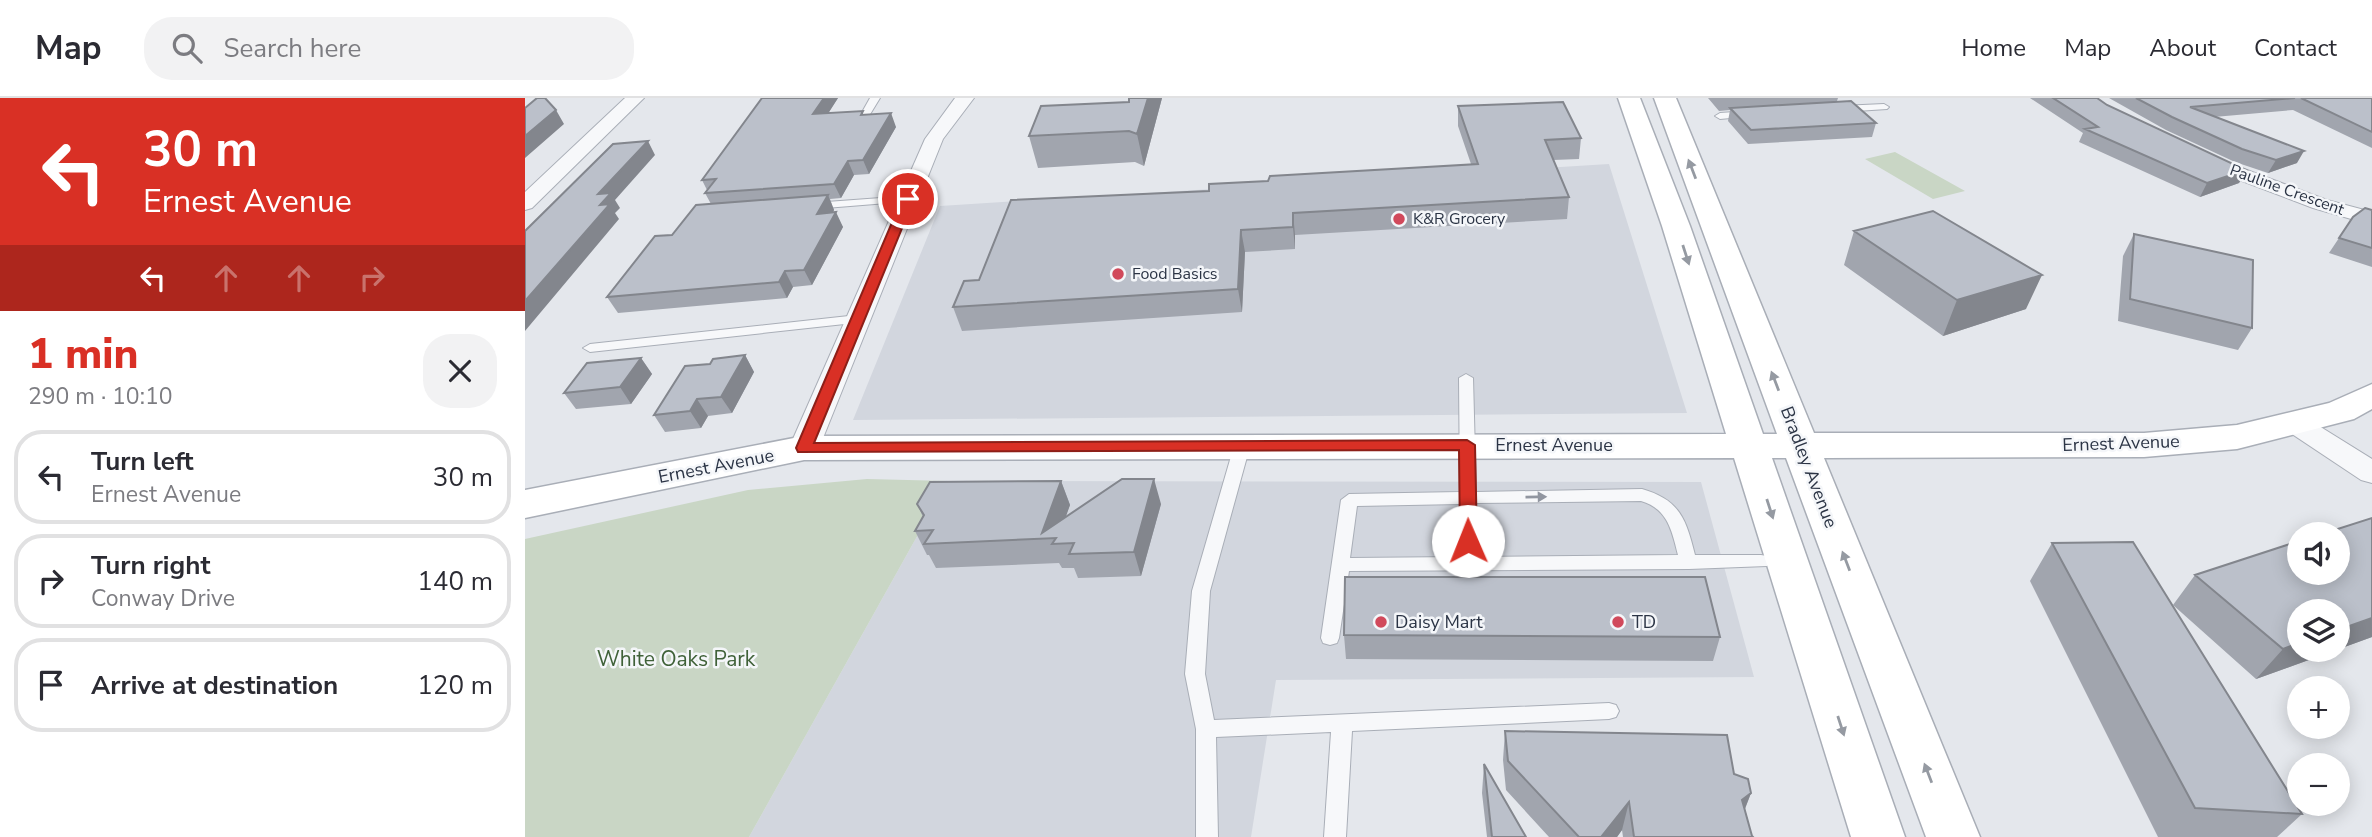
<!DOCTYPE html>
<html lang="en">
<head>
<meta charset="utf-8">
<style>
	:root { --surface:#fff; --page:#f2f2f3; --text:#2b2b33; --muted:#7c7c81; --line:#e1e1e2; --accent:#d93025 }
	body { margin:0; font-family:"Nunito Sans",sans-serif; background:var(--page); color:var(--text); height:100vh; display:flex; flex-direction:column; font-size:26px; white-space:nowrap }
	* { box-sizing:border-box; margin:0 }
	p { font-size:23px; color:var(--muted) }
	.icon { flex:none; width:38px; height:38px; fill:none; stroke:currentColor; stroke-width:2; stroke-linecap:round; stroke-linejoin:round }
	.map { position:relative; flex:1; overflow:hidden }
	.panel { display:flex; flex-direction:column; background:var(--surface); width:525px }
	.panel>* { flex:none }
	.banner { background:#d93025; color:#fff; overflow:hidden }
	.fabs { position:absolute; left:1762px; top:424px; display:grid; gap:14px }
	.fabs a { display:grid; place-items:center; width:63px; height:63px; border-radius:50%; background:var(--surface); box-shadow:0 4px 18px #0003; font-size:35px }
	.pin { position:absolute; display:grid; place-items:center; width:60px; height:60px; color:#fff; margin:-30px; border:4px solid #fff; border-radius:50%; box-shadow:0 2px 7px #0007 }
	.me { position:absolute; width:77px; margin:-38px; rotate:359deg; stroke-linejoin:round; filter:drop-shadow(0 0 5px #0008) }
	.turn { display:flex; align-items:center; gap:24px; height:147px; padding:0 28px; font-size:32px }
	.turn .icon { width:91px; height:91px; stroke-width:2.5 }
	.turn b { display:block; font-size:49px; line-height:60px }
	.lanes { display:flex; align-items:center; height:66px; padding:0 28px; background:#0003; justify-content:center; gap:35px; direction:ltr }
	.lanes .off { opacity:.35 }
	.round { display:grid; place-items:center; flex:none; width:74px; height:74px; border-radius:28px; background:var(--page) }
	.head { display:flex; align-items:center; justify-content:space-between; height:119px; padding:0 28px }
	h1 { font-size:42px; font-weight:800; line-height:52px; color:var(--accent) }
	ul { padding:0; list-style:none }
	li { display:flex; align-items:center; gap:21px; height:94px; margin:0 14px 10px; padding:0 14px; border:4px solid var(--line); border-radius:28px }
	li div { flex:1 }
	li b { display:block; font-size:26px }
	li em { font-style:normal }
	header { display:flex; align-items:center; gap:42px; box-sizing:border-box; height:98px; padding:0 35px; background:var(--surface); border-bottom:2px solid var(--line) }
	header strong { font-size:33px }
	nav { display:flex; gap:38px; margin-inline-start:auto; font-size:24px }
	.search { width:490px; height:63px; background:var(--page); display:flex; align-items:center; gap:18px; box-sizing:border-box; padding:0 24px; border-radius:28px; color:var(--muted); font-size:26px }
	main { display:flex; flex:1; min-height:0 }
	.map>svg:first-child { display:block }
	.built { fill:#d2d6de }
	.green { fill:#c9d6c5 }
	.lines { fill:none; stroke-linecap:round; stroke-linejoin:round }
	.lane-casing { stroke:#a9aeb7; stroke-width:2 }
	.street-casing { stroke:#a9aeb7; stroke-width:2 }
	.secondary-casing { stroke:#a9aeb7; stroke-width:3 }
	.lane { fill:#f7f8fa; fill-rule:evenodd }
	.street { fill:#f7f8fa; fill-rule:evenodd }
	.secondary { fill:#fff; fill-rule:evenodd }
	.wall { fill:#a1a5ae }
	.shaded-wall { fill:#83868d }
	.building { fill:#bbc0ca; stroke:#83868d; stroke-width:2 }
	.oneway { fill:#959aa2 }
	.oneway2 { fill:#9196a0 }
	.route { fill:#d93025; stroke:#8d1f18; stroke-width:2 }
	.poi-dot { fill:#d1495b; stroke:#f4f6f9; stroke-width:2.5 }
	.labels { text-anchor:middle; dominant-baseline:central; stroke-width:5; stroke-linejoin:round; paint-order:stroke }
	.far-street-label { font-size:16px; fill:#2b3445; stroke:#f4f6f9 }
	.far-poi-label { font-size:16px; fill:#2b3445; stroke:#f4f6f9; text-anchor:start }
	.street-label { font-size:18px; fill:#2b3445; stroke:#f4f6f9 }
	.poi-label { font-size:18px; fill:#2b3445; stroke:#f4f6f9; text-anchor:start }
	.near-park-label { font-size:21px; fill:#3f6138; stroke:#f4f6f9 }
</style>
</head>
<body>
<header>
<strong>Map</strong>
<div class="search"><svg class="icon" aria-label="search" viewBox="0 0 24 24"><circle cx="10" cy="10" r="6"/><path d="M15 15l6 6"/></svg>Search here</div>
<nav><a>Home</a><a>Map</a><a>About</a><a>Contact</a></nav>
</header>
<main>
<section class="panel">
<div class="banner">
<div class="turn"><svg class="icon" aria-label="left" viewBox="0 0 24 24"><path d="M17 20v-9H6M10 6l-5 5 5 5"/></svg><div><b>30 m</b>Ernest Avenue</div></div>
<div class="lanes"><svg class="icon" aria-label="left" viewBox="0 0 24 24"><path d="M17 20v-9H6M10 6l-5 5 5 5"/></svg><svg class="icon off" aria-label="ahead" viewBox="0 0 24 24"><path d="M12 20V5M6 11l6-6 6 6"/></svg><svg class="icon off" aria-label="ahead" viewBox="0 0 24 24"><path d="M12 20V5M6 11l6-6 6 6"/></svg><svg class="icon off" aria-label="right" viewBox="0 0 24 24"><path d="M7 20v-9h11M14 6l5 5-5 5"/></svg></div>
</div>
<div class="head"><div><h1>1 min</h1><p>290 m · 10:10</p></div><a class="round"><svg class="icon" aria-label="close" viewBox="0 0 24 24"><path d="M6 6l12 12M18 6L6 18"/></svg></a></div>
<ul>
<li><svg class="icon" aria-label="left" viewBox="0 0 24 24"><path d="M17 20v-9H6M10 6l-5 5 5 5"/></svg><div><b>Turn left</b><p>Ernest Avenue</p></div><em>30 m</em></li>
<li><svg class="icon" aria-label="right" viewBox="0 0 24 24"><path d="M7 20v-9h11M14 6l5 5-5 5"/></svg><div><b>Turn right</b><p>Conway Drive</p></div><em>140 m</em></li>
<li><svg class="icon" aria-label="arrive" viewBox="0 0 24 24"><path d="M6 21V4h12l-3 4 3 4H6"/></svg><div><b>Arrive at destination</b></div><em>120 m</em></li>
</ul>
</section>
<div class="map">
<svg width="1847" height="739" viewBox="0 0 1847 739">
	<rect width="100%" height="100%" fill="#e4e7ec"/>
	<path class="built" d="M1084 66 1162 315 328 322 415 108Z
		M423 383 1176 384 1229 579 751 582 726 739H224Z"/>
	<path class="green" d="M1370 54 1440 93 1408 101 1340 61Z
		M342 381 423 383 224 739H0V441L223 392Z"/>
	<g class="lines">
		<g class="lane-casing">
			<path id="lane" d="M345 0H355L344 18H338L336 16Z
				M1359 6 1364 9 1362 11 1316 14 1311 11 1316 8Z
				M1224 13 1229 16 1227 18 1195 21 1190 18 1195 15Z
				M383 98 389 101 387 103 288 111 282 108 288 105Z
				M333 217 338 218V224L65 254 58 250 65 246Z
				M941 276 948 280 951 394 1117 391C1155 402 1161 421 1170 457H1236L1242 458 1245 463 1242 468 1164 471 824 473 814 540 812 545 805 547 798 545 796 540 816 402 824 396 935 394 934 280ZM1116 403C1143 411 1147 433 1153 457L953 459 951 405ZM935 406V459L825 460 832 408Z
				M717 343 725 348 685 493 680 576 689 622 1084 605 1091 607 1094 613 1091 619 1084 621 827 633 821 739H799L806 634 691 639 693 739H671V631L660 576 667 493 709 348Z"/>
		</g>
		<g class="street-casing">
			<path id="street" d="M100 0H119L7 110 0 112V94Z
				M430 0H449L418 41 294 350 289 357 279 360 269 357 264 350 400 41Z
				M1682 57 1802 102 1847 114V127L1788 110 1675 67 1672 63Z
				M1768 315 1778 318 1847 361V385L1836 382 1758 330 1754 324 1758 318Z"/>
		</g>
		<g class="secondary-casing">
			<path id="secondary" d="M1093 0H1115L1165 128 1238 336H1252L1129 0H1151L1289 335H1619L1712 327 1804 305 1847 286V311L1829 321 1712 351 1619 359 1299 360 1455 739H1401L1261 360H1247L1380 739H1326L1209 360 279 362 0 420V392L279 338 1201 336 1137 128Z"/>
		</g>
		<use href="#lane" class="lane"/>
		<use href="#street" class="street"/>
		<use href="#secondary" class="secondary"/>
	</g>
	<path class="wall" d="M237 0H313L303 15 340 17 371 29 344 76 329 77 316 100 305 101 309 112 308 115 318 129 287 187 268 189 262 200 93 215 82 199 147 137 186 106 180 95 182 92 177 82Z
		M604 0H637L619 68 610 64 513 70 504 38 604 4Z
		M1183 0H1313L1312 3 1351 25 1347 39 1223 46 1203 23 1205 12 1194 13Z
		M1505 0H1572L1582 7 1721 72 1714 85 1675 99 1554 44 1558 35Z
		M1584 0H1847V50L1768 12 1689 19 1772 65 1743 75 1710 64 1641 32Z
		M933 8 1056 40 1054 61 1028 62 1044 99 1042 121 770 137V151L720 154 717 214 437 233 428 209 454 182 684 93 946 66 933 28Z
		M1847 112V169L1804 155 1828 119Z
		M1329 133 1501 211 1418 238 1319 167Z
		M1609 136 1727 230 1713 252 1593 223 1598 158Z
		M220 257 229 274 207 315 183 318 176 330 140 334 129 317 185 266Z
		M116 260 127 276 106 306 51 311 39 295Z
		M536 383 545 407 540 419 636 406 616 478 553 480 549 470H537L534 465 411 470 404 457H402L390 433 398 419 392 406Z
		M1527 445 1777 716 1752 739H1633L1505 483Z
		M1670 477 1847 539 1731 581 1648 507Z
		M819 537 1195 539 1188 563 821 561Z
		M980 633 1209 676 1226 695 1220 711 1227 738 1228 739H1098L1097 732 1092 739H1024L981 692 978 662Z
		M959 666 1001 739H962L957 695Z"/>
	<path class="shaded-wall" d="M299 0H313L294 30 288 16Z
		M623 0H637L619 68 612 36Z
		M31 12 39 26 0 60V38Z
		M366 15 371 29 344 76 338 62Z
		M123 43 130 57 90 102 95 110 90 115 94 121 0 233V203L75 107 73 96Z
		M1779 53 1772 65 1743 75 1751 62Z
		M323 63 329 77 316 100 309 86Z
		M1721 72 1714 85 1675 99 1682 85Z
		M303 97 309 112 298 131 292 116Z
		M311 114 318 129 287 187 279 172Z
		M768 115 770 137V151L768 129Z
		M716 132 720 154 717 214 713 191Z
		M260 173 268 189 262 200 254 184Z
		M1517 177 1501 211 1418 238 1432 202Z
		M220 257 229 274 207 315 196 299Z
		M116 260 127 276 106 306 95 289Z
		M172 301 183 318 176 330 165 313Z
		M629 381 636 406 616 478 609 454Z
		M536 383 545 407 532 444 531 440 517 435Z
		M1847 520V539L1731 581 1758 551 1774 545V551H1813V532Z
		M1226 695 1215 723 1217 702Z
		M1104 704 1097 732 1092 739H1076Z"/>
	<path class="building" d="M12 0H20L31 12 0 38V10Z
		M237 0H299L288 16 338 13 336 17 366 15 338 62 323 63 309 86 180 95 191 81 177 82Z
		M604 0H623L612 36 604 33 504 38 516 8 604 4Z
		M1528 0H1572L1582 7 1721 72 1682 85 1560 31 1573 29Z
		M1611 0H1770L1665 9 1779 53 1751 62 1717 51 1647 19Z
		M1776 0H1847V34Z
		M1326 3 1351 25 1226 32 1205 10Z
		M1038 4 1056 40 1020 42 1044 99 768 115V129L716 132 713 191 428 209 439 183 454 182 486 102 684 93V86L743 83 745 78 953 66 933 8Z
		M123 43 73 96 86 95 75 107 85 106 0 203V133L88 46Z
		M303 97 292 116 311 114 279 172 260 173 254 184 82 199 130 138 147 137 171 107Z
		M1840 110 1847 112V150L1814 140 1828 119Z
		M1408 113 1517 177 1432 202 1329 133Z
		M1609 136 1728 162 1727 230 1605 201Z
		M220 257 196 299 172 301 165 313 129 317 160 268 185 266 188 261Z
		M116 260 95 289 39 295 62 265Z
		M597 381H629L609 454 544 456 549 445 527 446 531 440 399 446 408 432 390 433 399 417 392 406 405 384 536 383 517 435Z
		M1847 420V520L1813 532V513H1774V545L1758 551 1670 477 1774 443V474H1813V436H1797Z
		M1608 444 1777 716 1670 710 1527 445Z
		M820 479H1180L1195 539 819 537Z
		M980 633 1202 637 1209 676 1223 681 1226 695 1217 702 1227 738 1228 739H1109L1104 704 1076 739H1054L983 663Z
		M959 666 1001 739H967Z"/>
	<defs><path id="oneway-solid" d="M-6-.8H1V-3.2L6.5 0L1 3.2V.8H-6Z" transform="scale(1.75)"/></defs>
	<g class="oneway">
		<use href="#oneway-solid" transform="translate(1167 71) rotate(-111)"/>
		<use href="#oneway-solid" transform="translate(1161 157) rotate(72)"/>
		<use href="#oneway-solid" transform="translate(1250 283) rotate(-111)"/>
		<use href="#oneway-solid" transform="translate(1245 411) rotate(72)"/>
		<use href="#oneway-solid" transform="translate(1321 463) rotate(-111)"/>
		<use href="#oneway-solid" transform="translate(1316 628) rotate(72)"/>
		<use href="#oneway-solid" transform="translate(1403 675) rotate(-111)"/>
	</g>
	<use class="oneway2" href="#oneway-solid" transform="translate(1011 399) rotate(-1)"/>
	<path class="route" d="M383 98 389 101 289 345 942 342 950 347 952 443 950 448 943 450 935 443 934 352 273 354 271 350 377 101Z"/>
	<g class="poi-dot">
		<circle cx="874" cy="121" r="7"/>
		<circle cx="593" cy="176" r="7"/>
		<circle cx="856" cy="524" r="7"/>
		<circle cx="1093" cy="524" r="7"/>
	</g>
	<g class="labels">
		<g class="far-street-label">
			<text transform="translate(1762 92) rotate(20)">Pauline Crescent</text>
		</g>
		<g class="far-poi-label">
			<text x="888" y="121">K&amp;R Grocery</text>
			<text x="607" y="176">Food Basics</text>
		</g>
		<g class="street-label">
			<text transform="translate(1596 345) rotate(-2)">Ernest Avenue</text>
			<text x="1029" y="347">Ernest Avenue</text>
			<text transform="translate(191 368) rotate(-11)">Ernest Avenue</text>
			<text transform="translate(1284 369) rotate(69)">Bradley Avenue</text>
		</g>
		<g class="poi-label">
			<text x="870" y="524">Daisy Mart</text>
			<text x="1107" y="524">TD</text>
		</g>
		<g class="near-park-label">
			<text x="151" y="561">White Oaks Park</text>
		</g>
	</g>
</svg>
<div class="fabs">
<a><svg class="icon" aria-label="sound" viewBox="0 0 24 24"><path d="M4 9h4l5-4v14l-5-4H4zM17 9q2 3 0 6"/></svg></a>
<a><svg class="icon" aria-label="layers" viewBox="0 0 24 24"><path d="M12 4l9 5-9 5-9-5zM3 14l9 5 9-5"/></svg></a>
<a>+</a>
<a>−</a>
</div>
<div class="pin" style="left:383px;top:101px;background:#d93025"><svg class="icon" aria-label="arrive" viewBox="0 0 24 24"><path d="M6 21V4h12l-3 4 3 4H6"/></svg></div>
<svg class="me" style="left:943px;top:443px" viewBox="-20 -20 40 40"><circle r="19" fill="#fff"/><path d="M0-13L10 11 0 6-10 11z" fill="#d93025"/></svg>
</div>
</main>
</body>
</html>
